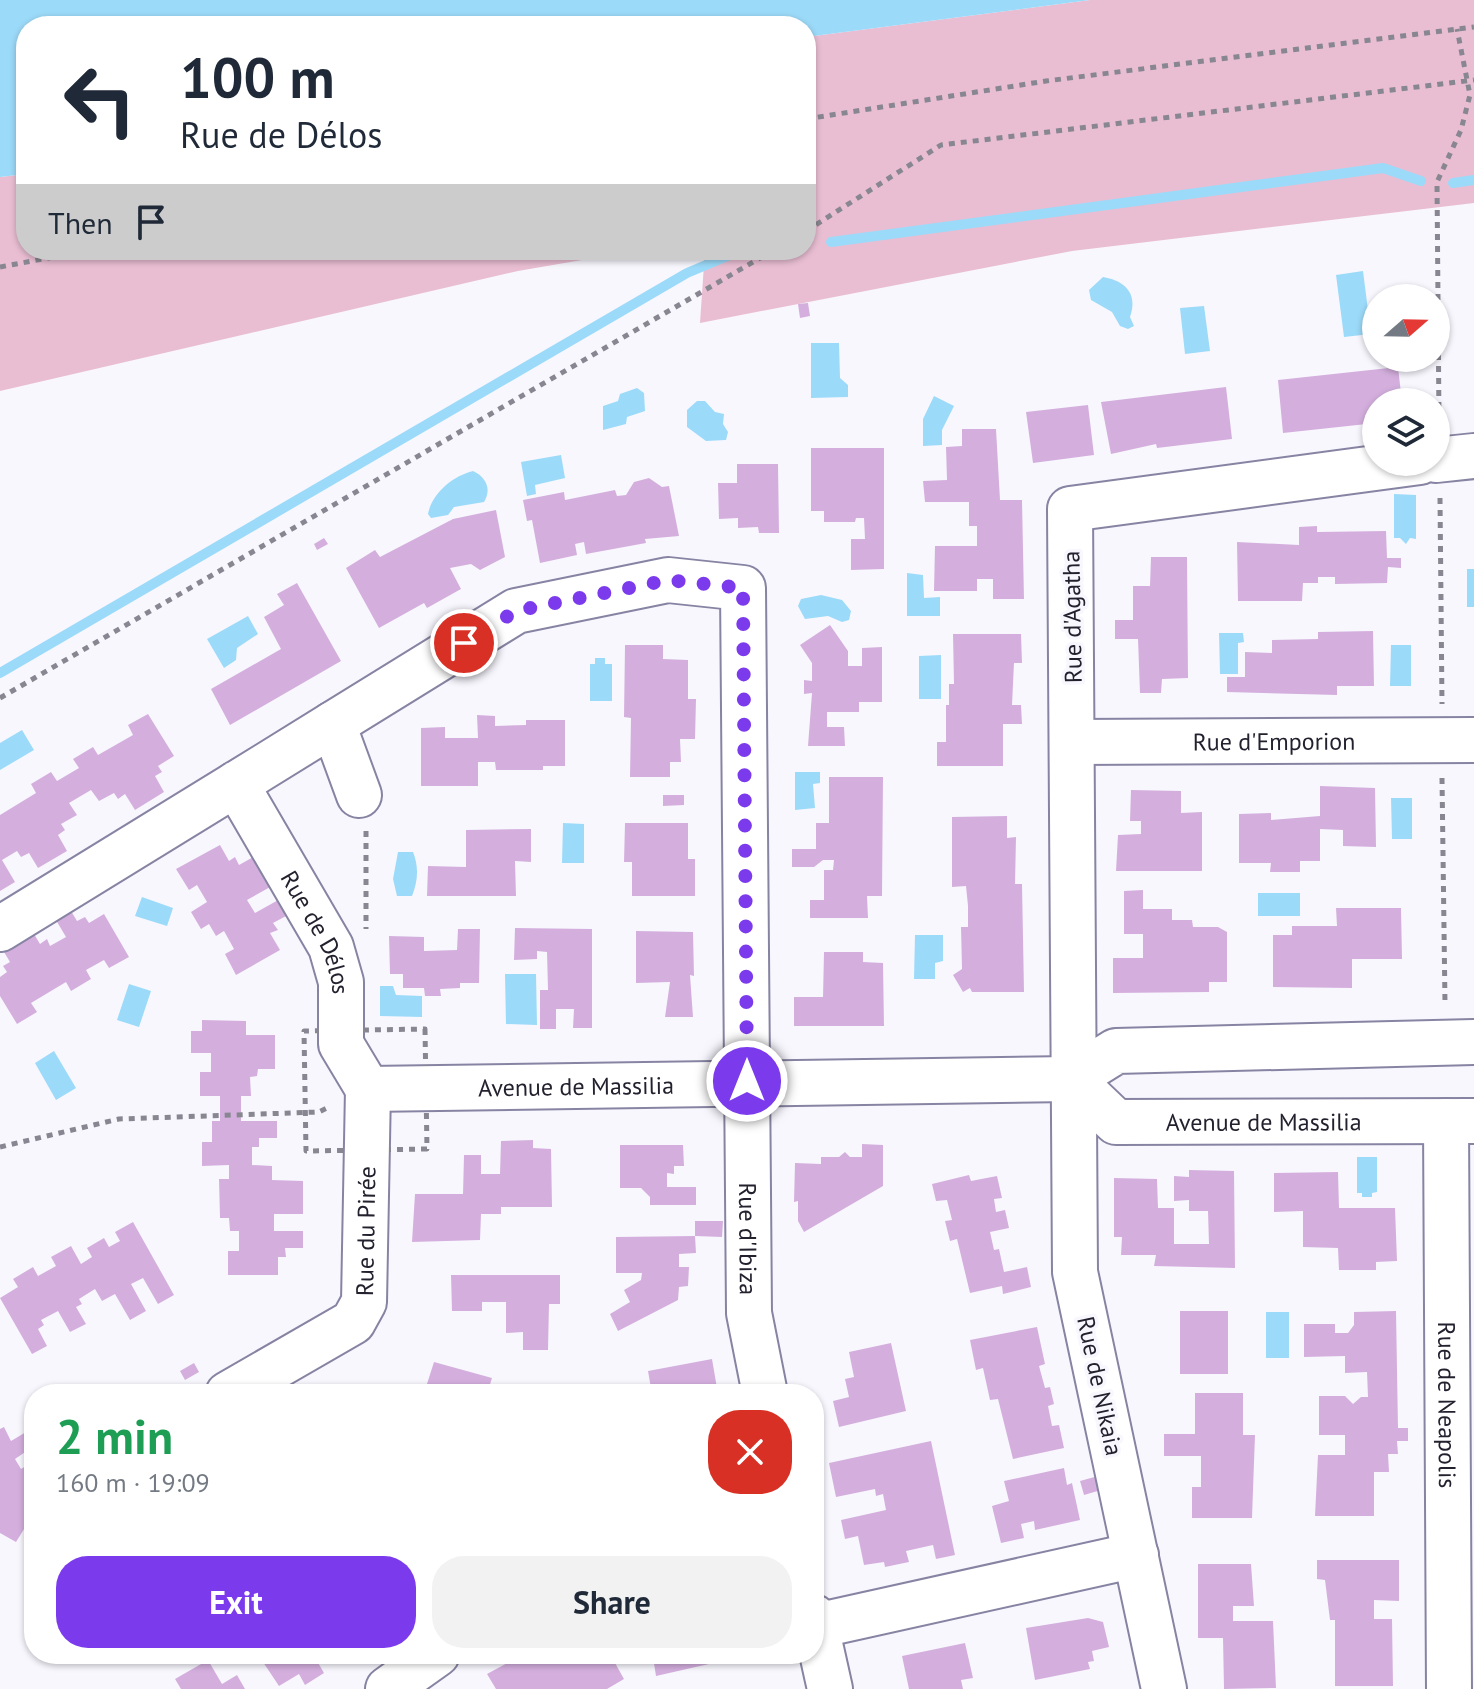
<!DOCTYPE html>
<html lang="en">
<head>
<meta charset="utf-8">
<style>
	:root { --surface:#fff; --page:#f2f2f3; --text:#1f2937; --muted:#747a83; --accent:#7c3aed }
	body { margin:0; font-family:"PT Sans",sans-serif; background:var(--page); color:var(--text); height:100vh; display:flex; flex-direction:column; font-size:30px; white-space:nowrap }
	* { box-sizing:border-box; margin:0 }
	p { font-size:26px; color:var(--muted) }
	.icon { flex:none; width:44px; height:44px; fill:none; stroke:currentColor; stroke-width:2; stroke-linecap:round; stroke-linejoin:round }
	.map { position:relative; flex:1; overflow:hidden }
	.side { position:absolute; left:24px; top:1384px; width:800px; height:280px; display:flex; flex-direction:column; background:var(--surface); border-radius:32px; box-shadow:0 2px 6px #0004 }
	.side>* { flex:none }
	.guide { position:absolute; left:16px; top:16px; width:800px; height:244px; border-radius:32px; box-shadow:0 2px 6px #0004; background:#fff; color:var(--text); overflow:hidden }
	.needle { width:52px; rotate:70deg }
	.tools { position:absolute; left:1362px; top:284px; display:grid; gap:16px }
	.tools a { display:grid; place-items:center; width:88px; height:88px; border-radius:50%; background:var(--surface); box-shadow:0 2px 6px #0004; font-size:40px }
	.pin { position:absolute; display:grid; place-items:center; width:68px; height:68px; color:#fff; margin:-34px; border:4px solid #fff; border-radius:50%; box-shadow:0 2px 8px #0007 }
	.me { position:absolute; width:88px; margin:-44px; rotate:0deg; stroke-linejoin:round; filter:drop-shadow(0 0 6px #0008) }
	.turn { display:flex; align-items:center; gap:28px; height:168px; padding:0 32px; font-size:36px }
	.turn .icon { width:104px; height:104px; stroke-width:2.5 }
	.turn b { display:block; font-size:56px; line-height:68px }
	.then { display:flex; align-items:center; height:76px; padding:0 32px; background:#0003; gap:16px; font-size:30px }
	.round { display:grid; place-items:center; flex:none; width:84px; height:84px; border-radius:32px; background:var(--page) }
	.head { display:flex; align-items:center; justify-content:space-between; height:136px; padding:0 32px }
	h1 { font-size:48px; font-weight:800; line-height:60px; color:#1e9e55 }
	.primary-button { display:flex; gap:16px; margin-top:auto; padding:16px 32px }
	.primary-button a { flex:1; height:92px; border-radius:32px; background:var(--accent); color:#fff; font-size:32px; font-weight:800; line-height:92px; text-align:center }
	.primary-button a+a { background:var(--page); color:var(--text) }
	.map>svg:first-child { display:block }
	.green { fill:#e9bed3 }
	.water { fill:#9cdaf9 }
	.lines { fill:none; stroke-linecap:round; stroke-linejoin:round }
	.stream { stroke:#9cdaf9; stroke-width:10 }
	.building { fill:#d4afde }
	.minor-casing { stroke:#8784a3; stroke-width:48 }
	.path { stroke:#888791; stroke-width:5; stroke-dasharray:6 6; stroke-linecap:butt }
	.minor { stroke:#fff; stroke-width:44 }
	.route { stroke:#7c3aed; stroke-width:14; stroke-dasharray:0 25.2 }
	.labels { text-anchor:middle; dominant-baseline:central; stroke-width:7; stroke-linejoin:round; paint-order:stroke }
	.street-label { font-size:24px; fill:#23212e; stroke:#f8f7fe }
</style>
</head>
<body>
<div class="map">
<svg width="1474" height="1689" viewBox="0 0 1474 1689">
	<rect width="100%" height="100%" fill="#f8f7fe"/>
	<path class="green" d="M1090 0H1474V203L1072 251 700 323 705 250H806V37Z
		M26 174V250H640L518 271 0 391V177Z"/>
	<path class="water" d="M0 0H1090L806 37V26H26V174L0 177Z
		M1363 271 1371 334 1344 337 1336 275Z
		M1103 277C1126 281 1138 294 1130 317L1134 326 1128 329 1120 326 1112 312 1091 300 1089 290Z
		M1204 306 1210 351 1185 354 1180 308Z
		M811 343H839L840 378 848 385V397L811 398Z
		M637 388 644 393 645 411 627 417 626 424 603 430V406L618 401 620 394Z
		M934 396 954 406 942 430V445L923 446V419Z
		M697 401H705L715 412 724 414 723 424 728 432 726 440 706 441 687 427V410Z
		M561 455 565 478 535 485 536 494 527 496 521 462Z
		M473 471C486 477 492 489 484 502L454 507 448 515 431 518 428 514C432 493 453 476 473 471Z
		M1394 494 1416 495V539L1410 538 1406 544 1400 538H1394Z
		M1467 569H1474V607H1467Z
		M907 573 923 575 924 598 940 597V616H907Z
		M821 595 842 600 851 611 849 620 842 622 828 616 805 619 798 606 801 599Z
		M248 616 258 634 237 648 236 660 224 668 207 639Z
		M1219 633H1243L1244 642 1238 643V674H1220Z
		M1391 645H1411V686H1390Z
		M941 655V699H919V656Z
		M595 658H605V664H612V701H590V664H595Z
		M22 730 34 750 0 770V743Z
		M795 772H820V783L813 784 815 808 795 810Z
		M1391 798H1412V839H1392Z
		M563 823 584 824V863H562Z
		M398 852H413C419 867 418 881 412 896H397L393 879Z
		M1258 893H1300V916H1258Z
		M142 897 173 908 167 926 135 916Z
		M915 935H943V961L935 963V979H914Z
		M505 974H536L537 1025 506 1024Z
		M129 984 151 991 139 1027 117 1020Z
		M380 986H393L396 995 422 996V1017L380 1016Z
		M54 1051 76 1088 56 1100 35 1063Z
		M1357 1157H1377V1192L1372 1193V1197H1362V1193H1357Z
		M1266 1312H1289V1358H1266Z"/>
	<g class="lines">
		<path class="stream" d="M1453 183 1474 180
			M831 242 1383 168 1421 181
			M0 673 687 273 742 250"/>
	</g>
	<path class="building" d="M808 303 810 316 800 318 798 304Z
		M1398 367 1402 402H1376V423L1283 433 1278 380Z
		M1226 387 1232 439 1157 448 1156 444 1111 454 1101 402Z
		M1088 405 1094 455 1033 463 1026 412Z
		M962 429H996L1000 500H1022L1024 599H993V579H977V591H934L935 546H977V526H969V502H925L923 481 947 480 946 447 962 446Z
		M811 448H884V569L851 570V539H865L864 518H856L855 522H824V511H811Z
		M737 464H778L779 533H759L758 527 738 528V518L719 519 718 483H737Z
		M649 478 662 487 669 486 679 536 645 539 646 543 586 554 584 542 575 544 577 555 540 563 532 520 527 521 523 500 564 492 565 500 615 490 617 496 626 495 634 482Z
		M496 510 505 557 480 570 471 564 450 568 461 589 427 608 424 603 379 628 346 568 375 550 380 557 453 519Z
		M1317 526V532L1386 531 1387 558H1401V568L1388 567 1387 583 1335 584V577H1318V583H1303L1302 601H1238L1237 542 1299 545V527Z
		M324 538 328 544 317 550 314 544Z
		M1151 557H1187L1188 678 1162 679 1161 693H1140L1138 639H1115V620H1133V586H1150Z
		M297 583 341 661 230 725 211 689 281 649 264 617 284 605 277 594Z
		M830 625 848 651V666H862V648L882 647V702H859V712H827V727H844L845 746H808L812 693 804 694V680L812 681V663L800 645Z
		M1373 631 1374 686H1337V695L1227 692V677H1245V652L1272 653V640L1318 639V632Z
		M953 634H1021L1022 663H1014L1012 705H1021L1022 724H1003V766H937V742H946V705H949V684H954Z
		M625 645H663V659L688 660V699H696L695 739H680L681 762H670V777H630L631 718 624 717Z
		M148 714 174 756 158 766 162 772 155 776 164 792 135 810 125 794 118 799 114 793 99 801 91 790 69 803 77 815 61 824 65 830 58 835 67 851 38 868 29 853 21 857 17 851 2 860 15 882 0 891V815L36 793 31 784 51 772 57 781 79 768 73 759 93 747 98 755 133 735 128 725Z
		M477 715 495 716V726L526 725V720H565V766H543V770H496L495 762H478V786H421V728L445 727V738H478Z
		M829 777H883L882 896H867L868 918H810V900H824V870H833L834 860H823L814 867H792V849H816V823H829Z
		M1320 786 1375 788 1376 847 1343 846V830L1320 829V861H1300V872H1270L1271 863H1239V814L1271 813V820L1320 816Z
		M1131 790 1181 791V813L1202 812V871H1116L1118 835 1141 834V821H1130Z
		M663 795H684V805L663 806Z
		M1007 816V838L1016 837 1015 884H1022L1024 992H972L970 988 963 992 953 975 962 969 961 927H968V906L966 886 952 887V817Z
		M625 823H688V859H695V896H632V862H624Z
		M531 829V862L515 861 516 896H427L428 866 466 867V830Z
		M220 845 229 861 235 857 239 865 255 856 272 886 247 900 255 913 280 899 288 915 273 923 278 930 270 933 280 950 236 975 225 954 234 949 224 931 216 936 209 924 201 929 191 912 207 902 197 885 189 890 176 869Z
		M1143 890V909H1172V920H1192L1193 927H1218L1227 932V982H1209V992L1113 993V958H1143V934H1124V891Z
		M68 906 77 921 85 917 89 923 104 914 129 957 109 968 104 960 86 970 91 979 71 991 66 982 31 1003 37 1012 17 1024 0 996V977L7 972 3 966 10 962 1 947 31 929 40 944 47 939 50 946 66 937 53 915Z
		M1336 908H1401L1402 959H1352V988L1273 987V935H1292V926H1337Z
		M515 928 592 929V1028H573L574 1009H556V1029H540V990H548L547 952 537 951V959L514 960Z
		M458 929H480L479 983H460V988L440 989 441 996H425L424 988H403V974H390L389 936 424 937V951L457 950Z
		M636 931 693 932 694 976 690 975 693 1017H665L670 982 636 983Z
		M824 952H863V962L883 963 884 1026H794V997H823Z
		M202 1020 246 1021V1035H275V1069H258L257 1076 250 1077 251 1096H241V1121H277V1138H259V1147H252V1165L272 1166V1180L303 1181V1214H274V1231H303V1248H285L286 1257H278V1275H228V1251H239V1231H230L229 1218H220L219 1179H229V1165L202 1166V1142H212V1121H220V1096H200V1072H211V1053H191V1031H202Z
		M533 1140V1148L551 1149 552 1207H501V1214H481L480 1240 412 1242 415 1194H463L464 1155H481V1174H500L501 1141Z
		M862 1144 883 1145V1186L804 1232 798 1221V1201L794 1202 795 1163 821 1164V1157H839L845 1152 850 1157H862Z
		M620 1145H683L684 1166H674V1174L667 1173V1187H696V1205H650V1197L641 1188H620Z
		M1189 1170 1234 1171 1235 1268 1154 1266 1156 1255H1121L1122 1237H1114V1178L1157 1179 1158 1208H1174V1244H1209L1208 1211H1189V1200L1174 1201V1176L1189 1177Z
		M1338 1172 1339 1208H1395L1397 1261 1376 1262V1270H1339L1338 1248 1303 1247V1211L1274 1212V1173Z
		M969 1175 971 1181 997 1176 1002 1198 994 1199 996 1212 1005 1210 1009 1228 990 1232 994 1250 999 1249 1004 1272 1027 1267 1031 1287 1003 1294 1002 1286 970 1293 957 1239 950 1241 945 1221 952 1220 947 1200 936 1201 932 1184Z
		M695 1221H723L722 1237 695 1236Z
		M133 1222 174 1295 158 1304 143 1278 131 1284 146 1311 130 1320 115 1294 102 1301 95 1289 79 1299 82 1304 76 1307 86 1324 70 1332 58 1311 41 1320 44 1325 38 1329 47 1346 32 1354 0 1298 18 1287 13 1279 33 1267 38 1276 56 1266 51 1257 71 1246 81 1264 92 1257 87 1248 104 1238 109 1247 120 1241 115 1232Z
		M695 1236 696 1253 679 1254V1267H689L688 1286 679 1287 678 1300 618 1331 610 1314 630 1302 624 1290 641 1280 642 1273H616V1237Z
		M451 1275H560V1304H549L548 1350H523V1332L506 1333V1302H482V1311H452Z
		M1180 1311H1228V1374H1180Z
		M1396 1311 1398 1428H1408V1441H1397L1398 1454H1388L1389 1472H1374V1516H1315L1318 1455H1345V1435H1319V1396H1345L1353 1404 1361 1397H1368L1367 1372 1345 1373V1356L1304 1357V1324H1335V1333H1348L1354 1325V1312Z
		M1037 1327 1045 1364 1039 1366 1045 1388 1050 1387 1054 1404 1048 1406 1052 1426 1059 1425 1064 1448 1013 1459 998 1399 990 1400 983 1368 976 1370 970 1340Z
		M891 1343 906 1411 839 1427 833 1401 849 1397 845 1379 854 1377 849 1352Z
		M712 1359 718 1394H652L648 1371Z
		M434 1362 492 1378 487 1394H433L434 1389 426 1387Z
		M194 1363 199 1372 185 1380 180 1371Z
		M1195 1393H1243V1435H1255L1252 1518H1192V1487H1201V1456H1164V1434H1195Z
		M4 1427 11 1441 26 1432 34 1446 15 1459 21 1469 34 1461V1513L16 1542 0 1533V1429Z
		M931 1441 955 1555 936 1559 933 1545 906 1551 909 1562 885 1567 884 1562 864 1565 858 1536 845 1539 841 1520 886 1510 883 1494 876 1496 875 1489 836 1497 829 1463Z
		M1064 1468 1067 1485 1072 1483 1080 1520 1035 1530 1034 1521 1021 1524 1024 1538 1001 1543 992 1506 1009 1501 1004 1481Z
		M1098 1476 1101 1490 1084 1495 1080 1481Z
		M1317 1560H1399V1601L1374 1600V1619H1392L1393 1686H1335V1620H1330L1325 1580 1317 1579Z
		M1198 1564H1251L1254 1606H1233V1621H1273L1276 1688 1224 1689 1223 1638H1198Z
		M1088 1618 1103 1622 1109 1647 1092 1651 1094 1661 1088 1662 1090 1669 1035 1680 1026 1628Z
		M965 1643 973 1678 961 1680 963 1689H909L902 1656Z
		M262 1654H313L324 1673 305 1685 299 1674 279 1686 259 1656Z
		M541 1654 547 1662 563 1654 566 1658 574 1654H610L624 1679 607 1689H496L487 1674 520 1656 524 1663Z
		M646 1654H716V1655L707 1657 709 1664 656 1676 653 1657 647 1659Z
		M208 1660 222 1684 237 1675 245 1689H181L175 1679Z"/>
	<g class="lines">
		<g class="minor-casing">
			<g id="minor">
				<path d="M1436 460 1474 456"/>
				<path id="s1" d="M333 724 236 784 331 947 341 982V1044L368 1089"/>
				<path id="s2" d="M1074 742 1474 740"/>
				<path id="s3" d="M359 795 333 724 516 611 668 580 743 588 749 1313 765 1394"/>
				<path d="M0 929 236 784"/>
				<path id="s4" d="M1071 1079 1116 1122 1474 1121"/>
				<path id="s5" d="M368 1089 1071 1079 1116 1051 1474 1042"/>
				<path id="s6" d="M1446 1121 1449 1689"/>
				<path id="s7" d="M228 1394 353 1322 364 1302 368 1089"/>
				<path d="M814 1617 830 1689"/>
				<path d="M816 1626 1136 1555"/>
				<path d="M388 1689 437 1654"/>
				<path d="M1164 1689 1075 1272 1070 509 1420 462"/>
			</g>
		</g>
		<path class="path" d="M806 119 1046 81 1474 27
			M806 231 941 145 1474 80
			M0 267 91 250
			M1439 420 1437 182 1461 130 1470 95 1457 29
			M1440 498 1442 704
			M0 698 774 250
			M1442 778 1445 1004
			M366 831V929
			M425 1029 427 1149 306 1151 304 1031Z
			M0 1147 119 1119 319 1112 331 1106"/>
		<use href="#minor" class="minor"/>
	</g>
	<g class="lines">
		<path class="route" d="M464 643 516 611 668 580 743 588 747 1081"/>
	</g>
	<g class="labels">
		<g class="street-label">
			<text transform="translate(1072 617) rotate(-91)">Rue d'Agatha</text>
			<text stroke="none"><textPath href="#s2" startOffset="200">Rue d'Emporion</textPath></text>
			<text stroke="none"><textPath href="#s1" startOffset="284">Rue de Délos</textPath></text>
			<text stroke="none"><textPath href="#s5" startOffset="208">Avenue de Massilia</textPath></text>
			<text stroke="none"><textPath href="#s4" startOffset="210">Avenue de Massilia</textPath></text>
			<text stroke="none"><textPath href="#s7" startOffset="238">Rue du Pirée</textPath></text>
			<text stroke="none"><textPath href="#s3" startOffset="1172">Rue d'Ibiza</textPath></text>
			<text transform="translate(1100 1386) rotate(78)">Rue de Nikaia</text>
			<text stroke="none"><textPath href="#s6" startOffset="284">Rue de Neapolis</textPath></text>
		</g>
	</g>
</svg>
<div class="tools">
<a><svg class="needle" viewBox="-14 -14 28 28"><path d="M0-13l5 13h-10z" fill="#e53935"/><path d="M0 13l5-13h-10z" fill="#747a83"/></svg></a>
<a><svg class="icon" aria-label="layers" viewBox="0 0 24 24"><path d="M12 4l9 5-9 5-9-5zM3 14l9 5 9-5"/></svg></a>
</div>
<div class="pin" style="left:464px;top:643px;background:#d93025"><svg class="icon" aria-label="arrive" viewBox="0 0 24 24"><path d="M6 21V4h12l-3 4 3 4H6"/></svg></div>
<svg class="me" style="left:747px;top:1081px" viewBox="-20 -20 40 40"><circle r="17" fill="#7c3aed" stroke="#fff" stroke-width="3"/><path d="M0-11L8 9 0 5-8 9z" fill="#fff"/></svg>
<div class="guide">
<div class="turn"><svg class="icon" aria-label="left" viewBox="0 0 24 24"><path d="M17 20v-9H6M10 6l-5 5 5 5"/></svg><div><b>100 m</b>Rue de Délos</div></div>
<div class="then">Then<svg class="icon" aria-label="arrive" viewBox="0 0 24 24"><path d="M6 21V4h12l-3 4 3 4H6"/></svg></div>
</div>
<section class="side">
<div class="head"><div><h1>2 min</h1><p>160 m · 19:09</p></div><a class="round" style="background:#d93025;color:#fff"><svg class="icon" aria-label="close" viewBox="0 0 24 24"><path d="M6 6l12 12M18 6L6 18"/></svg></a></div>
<div class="primary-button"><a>Exit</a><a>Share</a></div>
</section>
</div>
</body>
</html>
